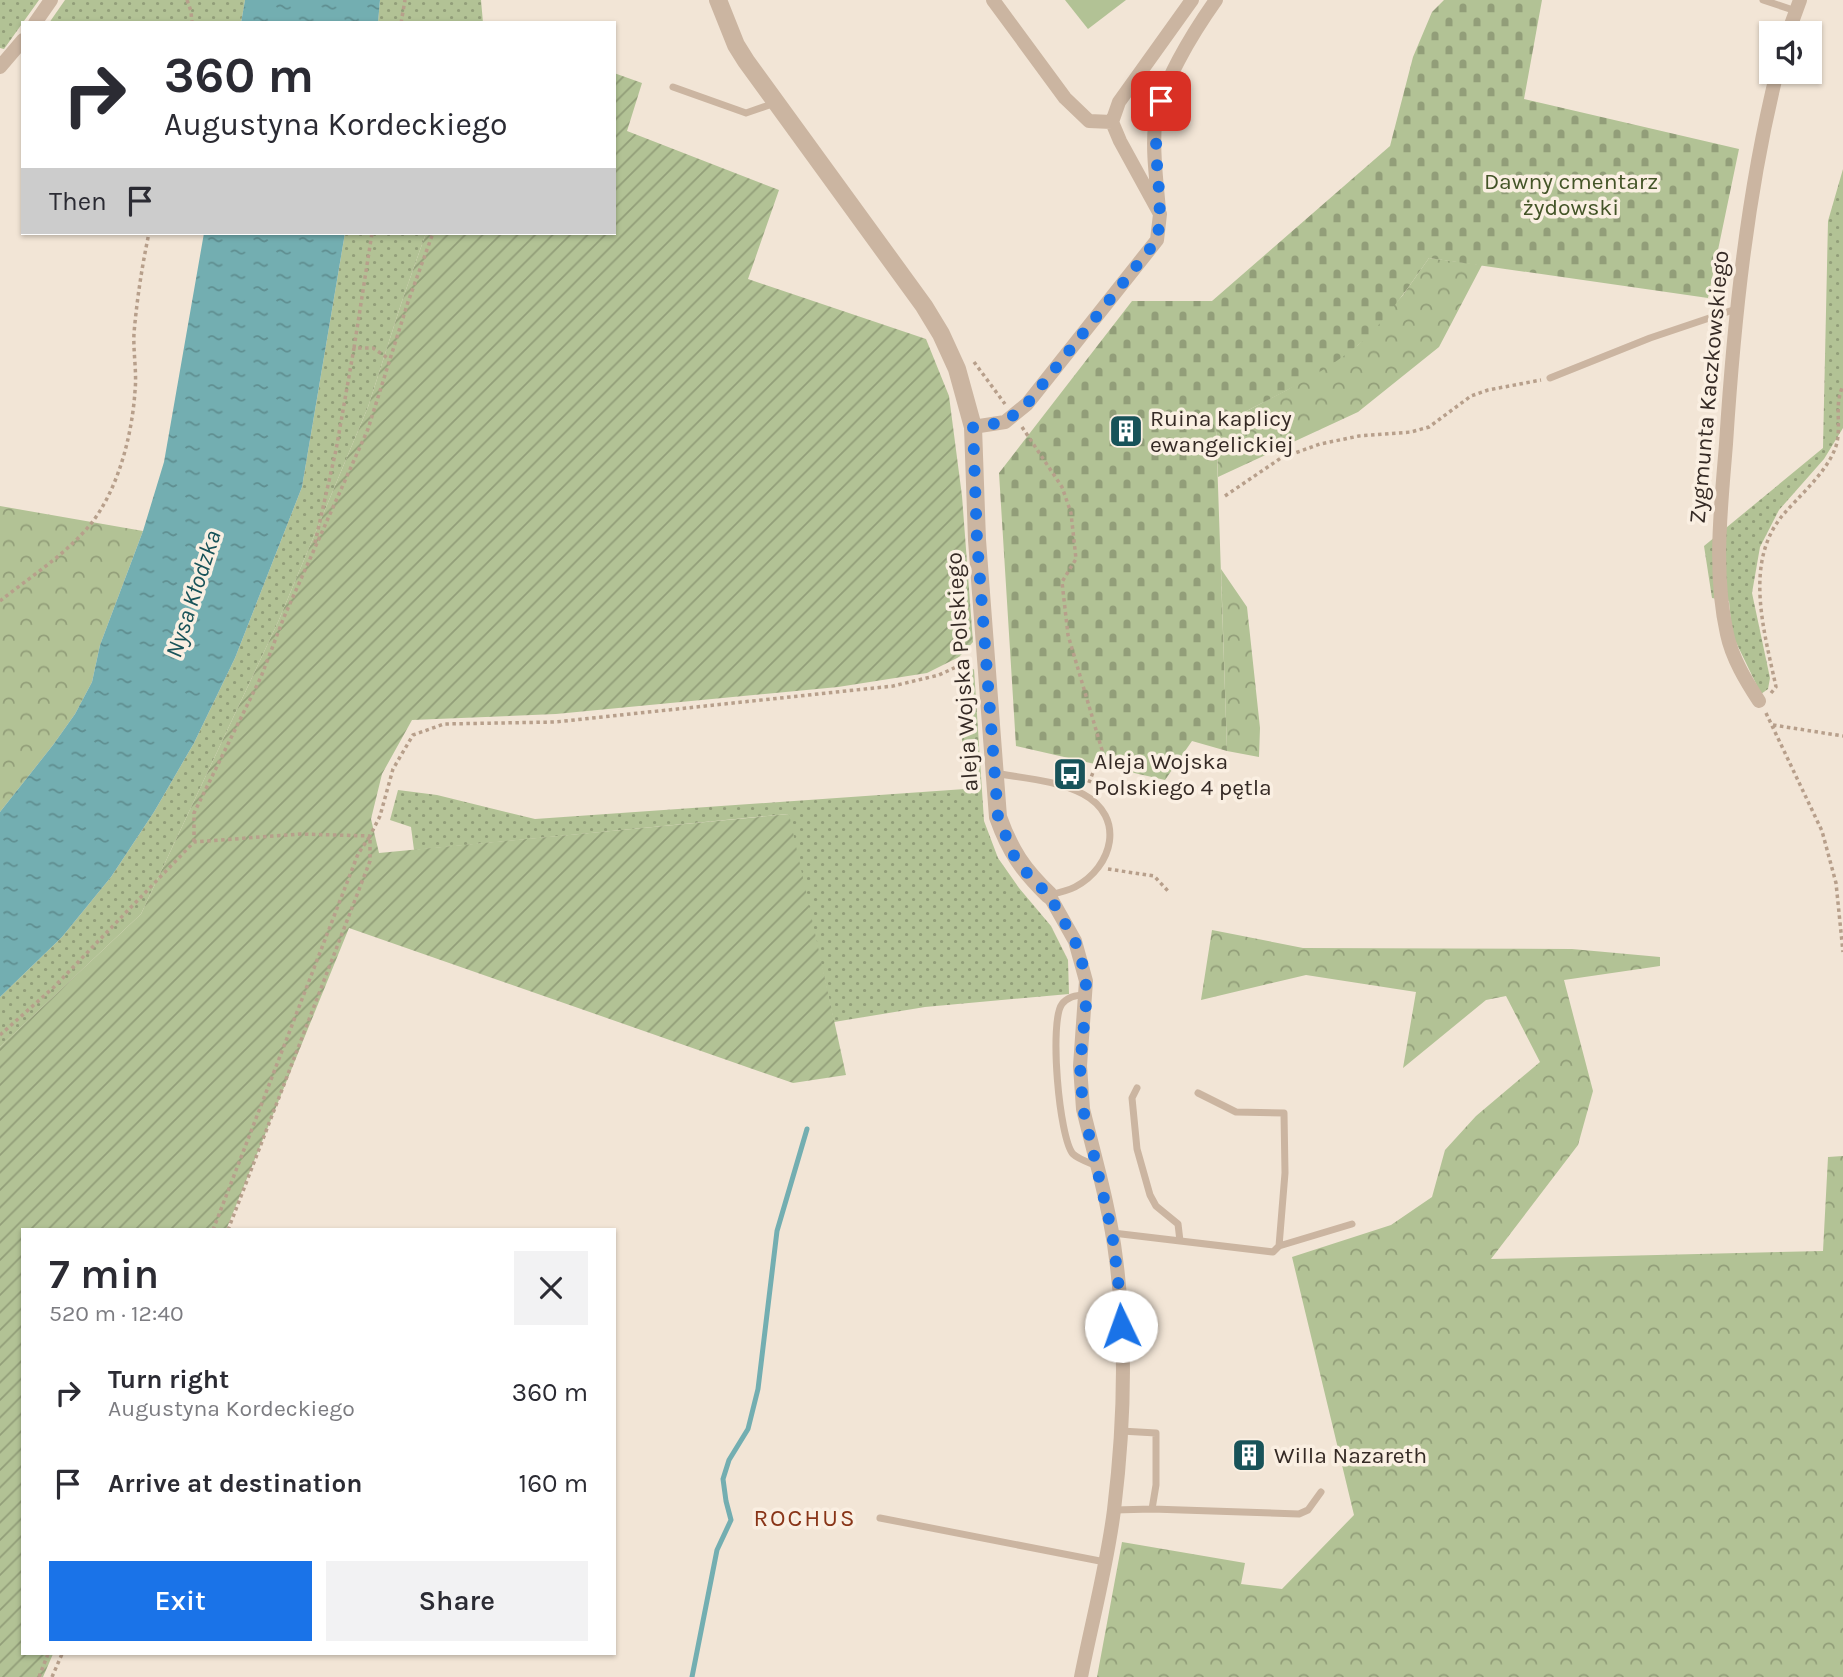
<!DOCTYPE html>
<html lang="en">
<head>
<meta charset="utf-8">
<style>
	:root { --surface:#fff; --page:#f2f2f3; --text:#2b2b33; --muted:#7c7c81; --accent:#1a73e8 }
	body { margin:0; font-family:Karla,sans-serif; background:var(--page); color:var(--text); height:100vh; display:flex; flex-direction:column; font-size:26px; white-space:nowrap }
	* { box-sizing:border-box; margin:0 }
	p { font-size:23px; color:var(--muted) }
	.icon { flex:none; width:38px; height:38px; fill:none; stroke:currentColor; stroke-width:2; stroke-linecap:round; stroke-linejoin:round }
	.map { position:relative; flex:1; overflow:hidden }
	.details { position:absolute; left:21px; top:1228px; width:595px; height:427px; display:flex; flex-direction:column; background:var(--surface); border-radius:0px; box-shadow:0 2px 5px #0004 }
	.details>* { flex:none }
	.banner { position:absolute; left:21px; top:21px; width:595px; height:214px; border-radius:0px; box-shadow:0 2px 5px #0004; background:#fff; color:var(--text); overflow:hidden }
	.tools { position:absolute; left:1759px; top:21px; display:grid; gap:14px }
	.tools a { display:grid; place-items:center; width:63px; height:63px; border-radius:0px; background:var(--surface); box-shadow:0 2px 5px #0004; font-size:35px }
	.pin { position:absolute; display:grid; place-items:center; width:60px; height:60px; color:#fff; margin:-30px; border-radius:14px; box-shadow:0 4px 10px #0006 }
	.me { position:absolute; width:77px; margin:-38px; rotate:357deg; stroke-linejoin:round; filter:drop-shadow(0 0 5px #0008) }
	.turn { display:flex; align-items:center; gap:24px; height:147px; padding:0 28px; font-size:32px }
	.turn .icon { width:91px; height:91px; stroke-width:2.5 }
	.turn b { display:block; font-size:49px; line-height:60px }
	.then { display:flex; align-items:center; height:66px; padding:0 28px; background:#0003; gap:14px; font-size:26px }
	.round { display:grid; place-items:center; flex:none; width:74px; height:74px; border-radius:0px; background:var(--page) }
	.overview { display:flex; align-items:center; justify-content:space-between; height:119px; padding:0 28px }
	h1 { font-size:42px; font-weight:600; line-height:52px }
	.primary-button { display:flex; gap:14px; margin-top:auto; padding:14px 28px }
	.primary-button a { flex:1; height:80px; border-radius:0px; background:var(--accent); color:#fff; font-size:28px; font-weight:600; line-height:80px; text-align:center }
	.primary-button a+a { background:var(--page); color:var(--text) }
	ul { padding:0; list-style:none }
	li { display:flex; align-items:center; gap:21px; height:91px; padding:0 28px }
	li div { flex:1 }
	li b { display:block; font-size:26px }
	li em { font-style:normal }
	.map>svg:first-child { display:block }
	.grass { fill:url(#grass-dots) }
	.forest { fill:url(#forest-crowns) }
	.cemetery { fill:url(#cemetery-stones) }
	.garden { fill:url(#garden-furrows) }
	.pitch { fill:#b2c295 }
	.water { fill:url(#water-ripples) }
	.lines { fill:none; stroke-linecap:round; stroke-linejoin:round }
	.stream { stroke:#73aeb1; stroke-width:5 }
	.path { stroke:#b79f8b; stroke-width:3.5; stroke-dasharray:3.5 3.5; stroke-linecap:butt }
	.service { stroke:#cbb5a1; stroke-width:7 }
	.minor { stroke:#cbb5a1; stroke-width:14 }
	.tertiary { stroke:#cbb5a1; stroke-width:18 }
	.route { stroke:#1a73e8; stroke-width:12; stroke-dasharray:0 21.6 }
	.labels { text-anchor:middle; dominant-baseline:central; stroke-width:7; stroke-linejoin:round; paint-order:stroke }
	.park-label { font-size:23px; fill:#435427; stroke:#faefe2 }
	.street-label { font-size:23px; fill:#352a25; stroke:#faefe2 }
	.poi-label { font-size:23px; fill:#352a25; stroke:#faefe2; text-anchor:start }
	.water-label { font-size:24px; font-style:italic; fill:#185359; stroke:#faefe2 }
	.neighbourhood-label { font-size:24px; letter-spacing:2px; fill:#893518; stroke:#faefe2 }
</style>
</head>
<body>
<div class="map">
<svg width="1843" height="1677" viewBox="0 0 1843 1677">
	<defs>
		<pattern id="grass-dots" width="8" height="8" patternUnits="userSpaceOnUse" patternTransform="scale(1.75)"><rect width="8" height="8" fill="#b2c295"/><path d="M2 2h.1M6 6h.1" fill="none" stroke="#929e79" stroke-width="1.8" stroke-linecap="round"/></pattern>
		<pattern id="forest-crowns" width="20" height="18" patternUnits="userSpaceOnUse" patternTransform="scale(1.75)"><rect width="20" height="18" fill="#b2c295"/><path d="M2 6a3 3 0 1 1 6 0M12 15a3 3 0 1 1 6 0" fill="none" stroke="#929e79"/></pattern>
		<pattern id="cemetery-stones" width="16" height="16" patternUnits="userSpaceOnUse" patternTransform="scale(1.75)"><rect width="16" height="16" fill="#b2c295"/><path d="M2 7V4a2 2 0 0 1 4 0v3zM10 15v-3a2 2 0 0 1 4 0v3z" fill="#929e79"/></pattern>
		<pattern id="garden-furrows" width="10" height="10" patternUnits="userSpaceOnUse" patternTransform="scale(1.75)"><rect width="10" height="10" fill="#b2c295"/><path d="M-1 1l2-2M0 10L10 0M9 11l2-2" fill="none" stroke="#929e79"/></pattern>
		<pattern id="water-ripples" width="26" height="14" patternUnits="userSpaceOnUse" patternTransform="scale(1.75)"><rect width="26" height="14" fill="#73aeb1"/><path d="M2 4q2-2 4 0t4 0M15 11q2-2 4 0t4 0" fill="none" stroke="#5f8e90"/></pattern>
	</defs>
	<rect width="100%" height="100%" fill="#f2e5d6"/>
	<path class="grass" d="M0 0H39L4 49 0 48Z
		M65 0H245L241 23H49Z
		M380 0H481L483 23H378Z
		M1843 169V428L1824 459 1779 510 1760 547 1752 593 1770 678 1768 689 1761 694 1732 634 1729 601 1712 598 1704 546 1823 448 1828 221Z
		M345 233H426L402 301 368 407 278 622 141 914 0 1047V997L62 937 111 877 154 812 194 743 235 658 302 487Z
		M974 669 984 821 998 858 1019 888 1051 926 1068 960 1069 994 925 1007 834 1022 788 814 414 850 411 827 390 820 398 790 437 795 535 819 965 789 958 676Z"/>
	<path class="forest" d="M1429 258 1482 265 1439 347 1358 412 1218 477 1216 427 1287 390 1358 345 1403 295Z
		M0 506 143 531 100 645 92 682 75 714 53 745 0 812Z
		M1221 569 1247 607 1260 728 1259 757 1227 751Z
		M1212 930 1303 948 1572 949 1660 957V966L1564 980 1593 1091 1578 1145 1491 1259 1823 1251 1828 1157 1843 1156V1677H1097L1122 1542 1245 1563 1241 1584 1282 1589 1354 1515 1292 1257 1391 1225 1432 1197 1445 1150 1476 1116 1540 1062 1506 996 1486 1000 1403 1068 1416 992 1306 975 1201 1000Z"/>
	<path class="cemetery" d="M1444 0H1542L1524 99 1739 149 1708 298 1429 258C1410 285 1383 325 1357 346 1316 379 1262 402 1216 427L1227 751 1192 741 1165 780 1016 746 999 473 1132 301H1212L1390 146 1413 57 1432 12Z"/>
	<path class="garden" d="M614 73 642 83 627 131 779 190 748 279 926 339 949 396 962 496 973 642 959 657 927 673 838 687 556 714 412 720 382 774 371 819 379 853 789 814 846 1075 793 1083 349 928 226 1230H23V1654H53L43 1677H0V1047L141 914 278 622 368 407 402 301 426 233H614Z"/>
	<path class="pitch" d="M1065 0H1126L1088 29Z"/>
	<path class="water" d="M245 0H380L378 23H241Z
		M204 233H345L302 487 235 658 194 743 154 812 111 877 62 937 0 997V812L53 745 75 714 92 682 100 645 143 531 164 462Z"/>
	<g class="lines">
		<path class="stream" d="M692 1677 717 1550 731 1520 726 1501 723 1479 729 1460 748 1429 758 1389 777 1231 807 1129"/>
		<path class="path" d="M187 0 191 11 192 23
			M401 23 405 0
			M354 348 372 233
			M974 362 1005 404
			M1022 427 1062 487 1071 513 1076 559 1062 582 1068 635 1102 750 1088 785
			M1225 496 1281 458 1320 444 1359 436 1411 432 1429 427 1471 396 1488 390 1541 380
			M315 543 336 450 354 348H373L389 359
			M0 601C30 577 65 555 90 525 118 490 132 436 135 391 137 372 133 352 134 333 137 299 142 266 149 233
			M1771 693 1776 687C1765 634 1743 564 1782 516 1799 496 1825 474 1835 449 1843 428 1833 406 1843 386
			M1766 713 1822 831 1836 883 1843 952
			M1773 725 1843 736
			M194 842V813L261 677 284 617 368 429 408 302 433 233
			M1108 869 1154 876 1168 891
			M0 1035 54 987 194 842 300 834 370 836 380 816 393 769 413 735 444 724 555 722 893 686 939 675 969 661
			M213 1230 358 854 370 836
			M228 1230 370 861V839
			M39 1677 48 1654
			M52 1677 62 1654"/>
		<path class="service" d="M1763 0 1796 11
			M673 87 746 113 775 103
			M1550 378 1650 338 1736 309
			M994 773C1022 778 1057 780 1083 794 1126 817 1113 867 1075 887 1067 891 1058 893 1049 895
			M1086 994C1076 996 1068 996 1062 1004 1049 1021 1059 1138 1073 1154 1078 1159 1090 1163 1097 1166
			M1137 1088 1132 1098 1137 1149 1150 1195 1156 1206 1178 1224 1180 1241
			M1113 1233 1273 1252 1279 1246 1285 1173 1284 1113 1236 1112 1198 1093
			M1279 1246 1352 1224
			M1121 1431 1156 1433V1485L1152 1509
			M1115 1510 1152 1509 1299 1514 1308 1510 1321 1492
			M880 1518 1105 1562"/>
		<path class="minor" d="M993 0 1065 98 1089 121 1112 122
			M35 23 51 0
			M1788 33 1800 0
			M0 67 23 40
			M1159 211C1157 183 1152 153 1155 125 1159 87 1194 31 1216 0
			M973 427 1005 422 1027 404 1157 240 1160 214 1120 141 1112 122 1119 102 1192 0
			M1759 701C1746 681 1732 658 1727 634 1713 572 1721 507 1726 444 1734 319 1747 194 1777 72
			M1049 895 1075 941 1086 981 1080 1066 1083 1109C1095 1158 1110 1209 1116 1259 1127 1342 1124 1428 1114 1510 1107 1566 1092 1621 1081 1677"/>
		<path class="tertiary" d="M718 0 736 45 746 61 924 306 941 334 957 369 973 427 977 540 998 817C1010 851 1023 870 1049 895"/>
	</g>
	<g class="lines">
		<path class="route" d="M1121 1326 1118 1278 1112 1233 1083 1109 1080 1066 1087 994 1084 969 1075 941 1049 895 1031 878 1015 858 998 817 977 540 973 427 1005 422 1027 404 1157 240C1166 193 1148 149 1161 101"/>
	</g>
	<defs>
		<g id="building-square" transform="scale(1.75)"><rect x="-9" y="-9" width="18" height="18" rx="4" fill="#185359" stroke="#faefe2"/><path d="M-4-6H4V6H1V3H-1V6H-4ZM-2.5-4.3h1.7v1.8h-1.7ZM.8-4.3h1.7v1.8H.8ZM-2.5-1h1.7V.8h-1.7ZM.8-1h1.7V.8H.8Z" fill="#fff"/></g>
		<g id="bus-square" transform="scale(1.75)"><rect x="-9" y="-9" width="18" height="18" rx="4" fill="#185359" stroke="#faefe2"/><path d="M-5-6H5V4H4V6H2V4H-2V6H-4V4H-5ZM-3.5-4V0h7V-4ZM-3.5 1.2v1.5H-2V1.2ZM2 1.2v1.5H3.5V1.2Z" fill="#fff"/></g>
	</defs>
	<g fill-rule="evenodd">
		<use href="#building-square" x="1126" y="431"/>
		<use href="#bus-square" x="1070" y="774"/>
		<use href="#building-square" x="1249" y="1455"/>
	</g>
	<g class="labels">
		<g class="park-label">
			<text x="1571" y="181">Dawny cmentarz<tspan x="1571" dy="26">żydowski</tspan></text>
		</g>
		<g class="street-label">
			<text transform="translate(1709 387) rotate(-85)">Zygmunta Kaczkowskiego</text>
			<text transform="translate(962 672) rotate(-94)">aleja Wojska Polskiego</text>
		</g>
		<g class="poi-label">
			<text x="1150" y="418">Ruina kaplicy<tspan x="1150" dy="26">ewangelickiej</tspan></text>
			<text x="1094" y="761">Aleja Wojska<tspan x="1094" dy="26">Polskiego 4 pętla</tspan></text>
			<text x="1274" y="1455">Willa Nazareth</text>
		</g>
		<g class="water-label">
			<text transform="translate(193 594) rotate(-72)">Nysa Kłodzka</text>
		</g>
		<g class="neighbourhood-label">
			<text x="805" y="1518">ROCHUS</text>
		</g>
	</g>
</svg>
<div class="tools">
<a><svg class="icon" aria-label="sound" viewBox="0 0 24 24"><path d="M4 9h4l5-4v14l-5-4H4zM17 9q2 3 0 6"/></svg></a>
</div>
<div class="pin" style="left:1161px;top:101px;background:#d93025"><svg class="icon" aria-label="arrive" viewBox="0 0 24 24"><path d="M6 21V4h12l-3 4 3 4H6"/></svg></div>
<svg class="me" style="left:1121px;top:1326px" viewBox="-20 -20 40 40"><circle r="19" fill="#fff"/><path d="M0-13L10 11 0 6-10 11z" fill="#1a73e8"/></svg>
<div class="banner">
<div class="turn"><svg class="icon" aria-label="right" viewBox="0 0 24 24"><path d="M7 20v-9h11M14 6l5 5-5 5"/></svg><div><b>360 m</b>Augustyna Kordeckiego</div></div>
<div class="then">Then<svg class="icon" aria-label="arrive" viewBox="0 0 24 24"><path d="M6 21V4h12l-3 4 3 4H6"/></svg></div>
</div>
<section class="details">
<div class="overview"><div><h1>7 min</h1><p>520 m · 12:40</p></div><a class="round"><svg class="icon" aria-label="close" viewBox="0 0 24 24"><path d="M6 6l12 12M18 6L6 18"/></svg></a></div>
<ul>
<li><svg class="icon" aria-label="right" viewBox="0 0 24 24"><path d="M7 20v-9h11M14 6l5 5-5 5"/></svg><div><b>Turn right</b><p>Augustyna Kordeckiego</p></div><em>360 m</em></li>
<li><svg class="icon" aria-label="arrive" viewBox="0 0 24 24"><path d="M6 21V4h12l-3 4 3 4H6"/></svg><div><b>Arrive at destination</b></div><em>160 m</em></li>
</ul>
<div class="primary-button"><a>Exit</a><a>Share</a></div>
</section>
</div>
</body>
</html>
